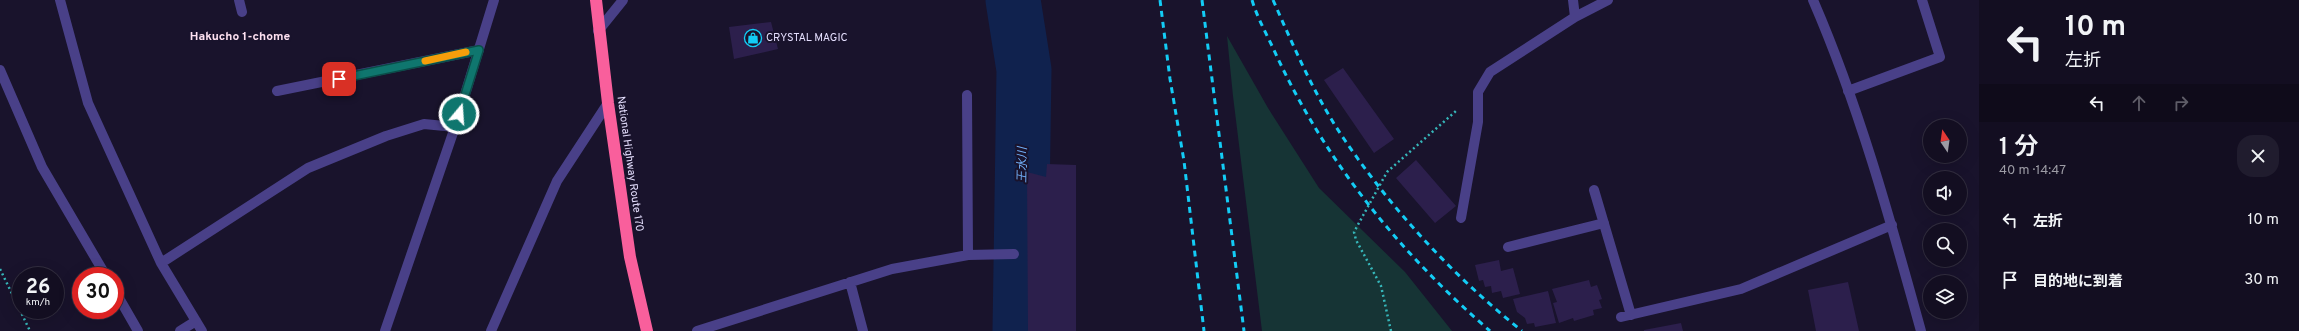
<!DOCTYPE html>
<html lang="ja">
<head>
<meta charset="utf-8">
<style>
	:root { --surface:#130e21; --page:#201c2e; --text:#f1f3f6; --muted:#9d9ca5; --line:#322e3f }
	body { margin:0; font-family:Overpass,"Noto Sans JP",sans-serif; background:var(--page); color:var(--text); height:100vh; display:flex; flex-direction:column; font-size:15px; white-space:nowrap }
	* { box-sizing:border-box; margin:0 }
	p { font-size:13px; color:var(--muted) }
	.icon { flex:none; width:22px; height:22px; fill:none; stroke:currentColor; stroke-width:2; stroke-linecap:round; stroke-linejoin:round }
	.map { position:relative; flex:1; overflow:hidden }
	.panel { display:flex; flex-direction:column; background:var(--surface); width:320px }
	.panel>* { flex:none }
	.top-card { background:#130e21; color:var(--text); overflow:hidden }
	.needle { width:26px; rotate:347deg }
	.buttons { position:absolute; left:1923px; top:119px; display:grid; gap:8px }
	.buttons a { display:grid; place-items:center; width:44px; height:44px; border-radius:50%; background:var(--surface); box-shadow:0 4px 16px #0002,0 0 0 1px var(--line); font-size:20px }
	.speed { position:absolute; left:12px; top:267px; display:flex; gap:8px; font-size:20px; font-weight:700; text-align:center }
	.speed>* { display:grid; place-content:center; width:52px; height:52px; border-radius:50%; background:var(--surface); box-shadow:0 4px 16px #0002,0 0 0 1px var(--line); line-height:1 }
	.speed small { font-size:10px; font-weight:400 }
	.speed .limit { border:6px solid #d22; background:#fff; color:#111 }
	.pin { position:absolute; display:grid; place-items:center; width:34px; height:34px; color:#fff; margin:-17px; border-radius:8px; box-shadow:0 2px 6px #0006 }
	.me { position:absolute; width:44px; margin:-22px; rotate:18deg; stroke-linejoin:round; filter:drop-shadow(0 0 3px #0008) }
	.turn { display:flex; align-items:center; gap:14px; height:84px; padding:0 20px; font-size:18px }
	.turn .icon { width:52px; height:52px; stroke-width:2.5 }
	.turn b { display:block; font-size:28px; line-height:34px }
	.lanes { display:flex; align-items:center; height:38px; padding:0 20px; background:#0003; justify-content:center; gap:20px; direction:ltr }
	.lanes .off { opacity:.35 }
	.round { display:grid; place-items:center; flex:none; width:42px; height:42px; border-radius:16px; background:var(--page) }
	.head { display:flex; align-items:center; justify-content:space-between; height:68px; padding:0 20px }
	h1 { font-size:24px; font-weight:600; line-height:30px }
	ul { padding:0; list-style:none }
	li { display:flex; align-items:center; gap:12px; height:60px; padding:0 20px }
	li div { flex:1 }
	li b { display:block; font-size:15px }
	li em { font-style:normal }
	main { display:flex; flex:1; min-height:0 }
	.map>svg:first-child { display:block }
	.green { fill:#163435 }
	.lines { fill:none; stroke-linecap:round; stroke-linejoin:round }
	.river { stroke:#10224e; stroke-width:55 }
	.building { fill:#2c1f4c }
	.path { stroke:#36b7ba; stroke-width:2.5; stroke-dasharray:2 3; stroke-linecap:butt }
	.minor { stroke:#494088; stroke-width:10 }
	.highway { stroke:#f95f9c; stroke-width:12 }
	.rail { stroke:#13ccf5; stroke-width:3; stroke-dasharray:6 5; stroke-linecap:butt }
	.route-casing { stroke:#0a4d48; stroke-width:10 }
	.route { stroke:#0f766e; stroke-width:7 }
	.slow { stroke:#f59e0b; stroke-width:7 }
	.labels { text-anchor:middle; dominant-baseline:central; stroke-width:4; stroke-linejoin:round; paint-order:stroke }
	.poi-label { font-size:11px; fill:#e5dffe; stroke:#19132c; text-anchor:start }
	.street-label { font-size:11px; fill:#e5dffe; stroke:#19132c }
	.neighbourhood-label { font-size:12px; font-weight:bold; fill:#fee1f1; stroke:#19132c }
	.water-label { font-size:12px; font-style:italic; fill:#71aff9; stroke:#19132c }
</style>
</head>
<body>
<main>
<div class="map">
<svg width="1979" height="331" viewBox="0 0 1979 331">
	<rect width="100%" height="100%" fill="#19132c"/>
	<path class="green" d="M1227 36 1268 108 1319 188 1405 272 1452 331H1262L1233 96Z"/>
	<g class="lines">
		<path class="river" d="M1013 0 1024 70 1020 331"/>
	</g>
	<path class="building" d="M771 22 778 49 734 59 729 27Z
		M1343 68 1394 139 1374 153 1324 80Z
		M1416 160 1456 206 1435 223 1396 178Z
		M1047 164 1076 165V331H1028L1027 172 1046 177Z
		M1499 260 1501 271 1513 268 1520 294 1503 298 1501 291 1492 293 1491 286 1485 287 1483 280 1479 281 1475 265Z
		M1589 280 1591 287 1597 285 1602 299 1599 300 1602 308 1593 310 1594 315 1574 321 1573 318 1559 323 1553 303 1557 302 1552 289Z
		M1848 282 1859 331H1816L1808 290Z
		M1548 291 1556 323 1535 327 1534 323 1527 324 1525 318 1517 312 1513 299Z
		M1681 323 1683 331H1644V330Z"/>
	<g class="lines">
		<path class="path" d="M0 269 30 331
			M1391 331 1381 286 1356 240 1354 232 1387 172 1456 111"/>
		<path class="minor" d="M60 0 88 103 161 263 202 331
			M239 0 242 12
			M1573 0 1575 17
			M1813 0C1859 106 1890 219 1921 331
			M598 31 623 0
			M0 70 42 167 106 276
			M277 91 479 50
			M1848 91 1940 57 1922 0
			M967 95 968 255
			M1594 190 1631 315
			M1461 218 1478 122V92L1490 72 1575 17 1608 0
			M1508 247 1604 223
			M161 263 308 168 386 136 424 124 455 127
			M850 282 863 331
			M115 291 138 331
			M1621 317 1741 289 1892 225
			M180 331 196 321
			M385 331 455 127 494 0
			M491 331 557 181 608 103
			M697 331 892 269 968 255 1014 254"/>
		<path class="highway" d="M596 0 608 103 630 257 647 331"/>
		<path class="rail" d="M1160 0 1170 79 1184 161 1204 331
			M1202 0 1244 331
			M1252 0C1257 17 1266 33 1274 50 1324 160 1399 252 1490 331
			M1273 0C1293 45 1313 92 1340 133 1390 208 1452 275 1522 331"/>
	</g>
	<g class="lines">
		<g class="route-casing">
			<path id="route" d="M339 79 479 50 459 114"/>
		</g>
		<use href="#route" class="route"/>
		<path class="slow" d="M425 61 466 52"/>
	</g>
	<defs>
		<g id="shop-ring" transform="scale(0.9)"><circle r="9.5" fill="#19132c" stroke="#13ccf5" stroke-width="1.5"/><path d="M-5-2.5h2.3a2.7 3.5 0 0 1 5.4 0H5L5.5 6h-11ZM-1.5-2.5h3a1.5 2.3 0 0 0-3 0Z" fill="#13ccf5"/></g>
	</defs>
	<g fill-rule="evenodd">
		<use href="#shop-ring" x="753" y="38"/>
	</g>
	<g class="labels">
		<g class="poi-label">
			<text x="766" y="38">CRYSTAL MAGIC</text>
		</g>
		<g class="street-label">
			<text transform="translate(630 164) rotate(82)">National Highway Route 170</text>
		</g>
		<g class="neighbourhood-label">
			<text x="240" y="37">Hakucho 1-chome</text>
		</g>
		<g class="water-label">
			<text transform="translate(1023 165) rotate(-89)">王水川</text>
		</g>
	</g>
</svg>
<div class="buttons">
<a><svg class="needle" viewBox="-14 -14 28 28"><path d="M0-13l5 13h-10z" fill="#e53935"/><path d="M0 13l5-13h-10z" fill="#9d9ca5"/></svg></a>
<a><svg class="icon" aria-label="sound" viewBox="0 0 24 24"><path d="M4 9h4l5-4v14l-5-4H4zM17 9q2 3 0 6"/></svg></a>
<a><svg class="icon" aria-label="search" viewBox="0 0 24 24"><circle cx="10" cy="10" r="6"/><path d="M15 15l6 6"/></svg></a>
<a><svg class="icon" aria-label="layers" viewBox="0 0 24 24"><path d="M12 4l9 5-9 5-9-5zM3 14l9 5 9-5"/></svg></a>
</div>
<div class="speed"><div>26<small>km/h</small></div><div class="limit">30</div></div>
<div class="pin" style="left:339px;top:79px;background:#d93025"><svg class="icon" aria-label="arrive" viewBox="0 0 24 24"><path d="M6 21V4h12l-3 4 3 4H6"/></svg></div>
<svg class="me" style="left:459px;top:114px" viewBox="-20 -20 40 40"><circle r="17" fill="#0f766e" stroke="#fff" stroke-width="3"/><path d="M0-11L8 9 0 5-8 9z" fill="#fff"/></svg>
</div>
<section class="panel">
<div class="top-card">
<div class="turn"><svg class="icon" aria-label="left" viewBox="0 0 24 24"><path d="M17 20v-9H6M10 6l-5 5 5 5"/></svg><div><b>10 m</b>左折</div></div>
<div class="lanes"><svg class="icon" aria-label="left" viewBox="0 0 24 24"><path d="M17 20v-9H6M10 6l-5 5 5 5"/></svg><svg class="icon off" aria-label="ahead" viewBox="0 0 24 24"><path d="M12 20V5M6 11l6-6 6 6"/></svg><svg class="icon off" aria-label="right" viewBox="0 0 24 24"><path d="M7 20v-9h11M14 6l5 5-5 5"/></svg></div>
</div>
<div class="head"><div><h1>1 分</h1><p>40 m · 14:47</p></div><a class="round"><svg class="icon" aria-label="close" viewBox="0 0 24 24"><path d="M6 6l12 12M18 6L6 18"/></svg></a></div>
<ul>
<li><svg class="icon" aria-label="left" viewBox="0 0 24 24"><path d="M17 20v-9H6M10 6l-5 5 5 5"/></svg><div><b>左折</b></div><em>10 m</em></li>
<li><svg class="icon" aria-label="arrive" viewBox="0 0 24 24"><path d="M6 21V4h12l-3 4 3 4H6"/></svg><div><b>目的地に到着</b></div><em>30 m</em></li>
</ul>
</section>
</main>
</body>
</html>
